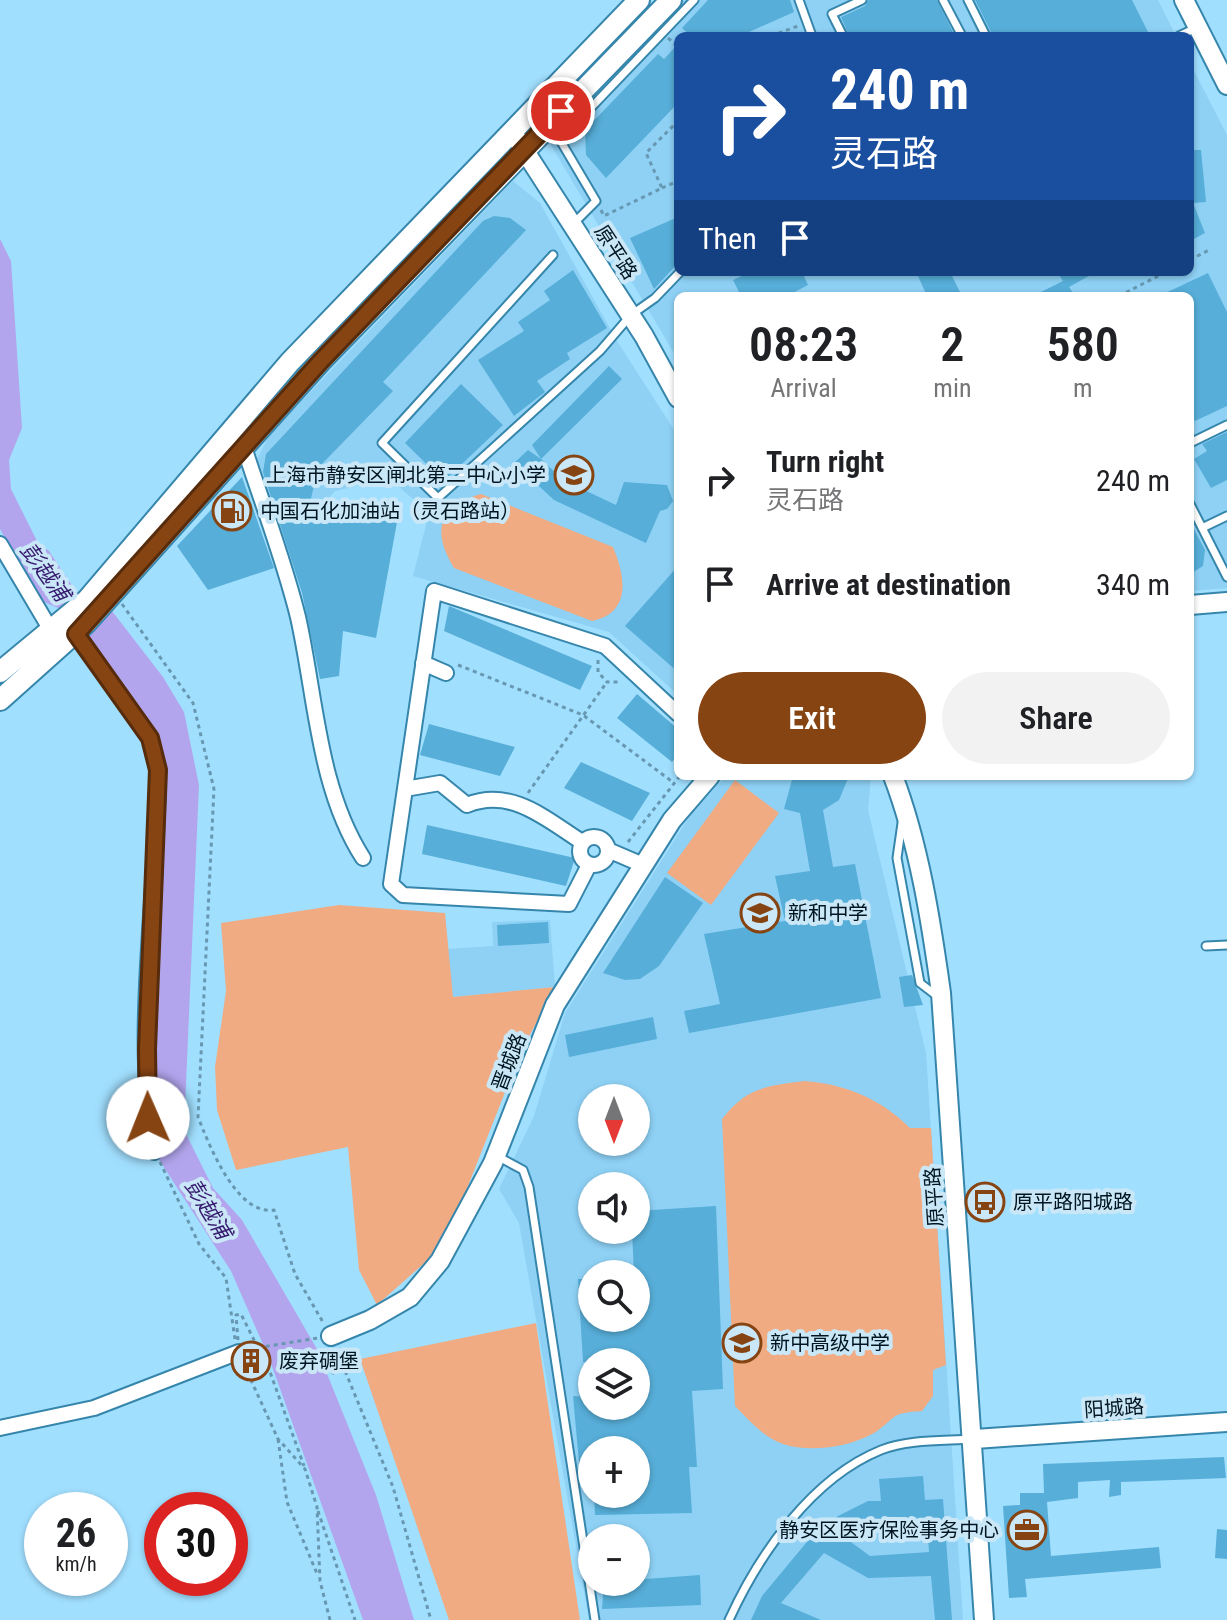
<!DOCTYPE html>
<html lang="en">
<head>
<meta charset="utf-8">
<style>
	:root { --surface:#fff; --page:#f2f2f2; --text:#202124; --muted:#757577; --accent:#864413 }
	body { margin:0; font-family:"Roboto Condensed","Noto Sans SC",sans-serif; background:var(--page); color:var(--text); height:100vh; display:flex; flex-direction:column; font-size:30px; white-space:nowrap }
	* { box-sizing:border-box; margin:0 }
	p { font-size:26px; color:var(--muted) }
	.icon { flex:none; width:44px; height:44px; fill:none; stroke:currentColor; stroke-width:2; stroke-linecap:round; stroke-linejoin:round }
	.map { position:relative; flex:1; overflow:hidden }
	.panel { position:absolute; left:674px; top:292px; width:520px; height:488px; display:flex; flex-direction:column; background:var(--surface); border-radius:12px; box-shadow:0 2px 6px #0004 }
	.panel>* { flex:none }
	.guide { position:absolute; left:674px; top:32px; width:520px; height:244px; border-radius:12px; box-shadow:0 2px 6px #0004; background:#1a4fa0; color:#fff; overflow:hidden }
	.needle { width:52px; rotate:180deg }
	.tools { position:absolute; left:578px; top:1084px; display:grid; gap:16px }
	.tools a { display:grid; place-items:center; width:72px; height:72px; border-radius:50%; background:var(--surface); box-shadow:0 2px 6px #0004; font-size:40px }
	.speed { position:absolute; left:24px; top:1492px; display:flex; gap:16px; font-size:40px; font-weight:700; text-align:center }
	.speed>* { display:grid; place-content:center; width:104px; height:104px; border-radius:50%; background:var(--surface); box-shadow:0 2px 6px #0004; line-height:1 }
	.speed small { font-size:20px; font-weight:400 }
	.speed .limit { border:12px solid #d22; background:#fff; color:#111 }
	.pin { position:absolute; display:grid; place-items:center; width:68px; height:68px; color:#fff; margin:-34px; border:4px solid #fff; border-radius:50%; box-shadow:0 2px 8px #0007 }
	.me { position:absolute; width:88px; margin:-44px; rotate:359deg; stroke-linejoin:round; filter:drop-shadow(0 0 6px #0008) }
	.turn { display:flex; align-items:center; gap:28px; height:168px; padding:0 24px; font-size:36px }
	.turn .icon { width:104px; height:104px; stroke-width:2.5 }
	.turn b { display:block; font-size:56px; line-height:68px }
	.then { display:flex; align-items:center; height:76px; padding:0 24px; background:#0003; gap:16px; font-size:30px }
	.eta { display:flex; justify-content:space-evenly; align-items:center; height:136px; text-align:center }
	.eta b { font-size:48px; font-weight:600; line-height:56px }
	.action { display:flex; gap:16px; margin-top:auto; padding:16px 24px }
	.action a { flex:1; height:92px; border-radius:48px; background:var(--accent); color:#fff; font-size:32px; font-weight:600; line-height:92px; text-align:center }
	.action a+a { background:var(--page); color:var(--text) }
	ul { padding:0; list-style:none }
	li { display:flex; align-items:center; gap:24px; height:104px; padding:0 24px }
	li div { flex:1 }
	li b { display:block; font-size:30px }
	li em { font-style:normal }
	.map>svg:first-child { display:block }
	.built { fill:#8ed1f5; fill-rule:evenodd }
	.green { fill:#f0ab82 }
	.water { fill:#b2a5ee }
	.building { fill:#57aed8; fill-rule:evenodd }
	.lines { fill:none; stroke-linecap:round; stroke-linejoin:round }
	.service-casing { stroke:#3686ac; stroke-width:11 }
	.minor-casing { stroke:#3686ac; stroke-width:18 }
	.tertiary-casing { stroke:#3686ac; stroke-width:22 }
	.secondary-casing { stroke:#3686ac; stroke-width:24 }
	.path { stroke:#6898b1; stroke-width:3; stroke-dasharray:4 4; stroke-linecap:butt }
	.service { stroke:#fff; stroke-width:7 }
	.minor { stroke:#fff; stroke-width:14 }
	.tertiary { stroke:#fff; stroke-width:18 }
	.secondary { stroke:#fff; stroke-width:20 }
	.route-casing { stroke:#572c0c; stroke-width:20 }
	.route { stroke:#864413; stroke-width:14 }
	.labels { text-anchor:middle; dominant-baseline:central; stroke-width:8; stroke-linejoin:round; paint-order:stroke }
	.street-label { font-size:20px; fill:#001521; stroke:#c9e7f7 }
	.poi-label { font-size:20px; fill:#001521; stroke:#c9e7f7; text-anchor:start }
	.water-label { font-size:22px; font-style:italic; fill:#371b6f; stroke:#c9e7f7 }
</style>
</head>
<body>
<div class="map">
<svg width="1227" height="1620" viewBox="0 0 1227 1620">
	<rect width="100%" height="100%" fill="#a1dfff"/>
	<path class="built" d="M684 0H1158L1176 36H678V272H1190V63L1227 135V588L1190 591V296H678V360L548 140Z
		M513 181 540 203 617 341 678 436V695L609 632 413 576 429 513 399 487 368 483 335 491 320 508 271 519 256 461 270 434Z
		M726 776H871L868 810 926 1053 963 1620H589L519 1223 499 1189 534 1116 565 1013 689 817ZM592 1098H636V1142H592ZM592 1186H636V1230H592ZM592 1274H636V1318H592ZM592 1362H636V1406H592ZM592 1450H636V1494H592ZM592 1538H636V1582H592Z
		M550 920 555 987 453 997 447 949 493 946 492 922Z"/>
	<path class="green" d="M481 494 613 547C626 578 631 613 592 621L454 568C432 532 437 507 481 494Z
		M735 780 779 813 711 905 667 873Z
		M339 905 445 913 453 997 555 987 521 1052 464 1196 429 1259 377 1305 359 1270 348 1147 236 1170 217 1110 215 1067 226 991 221 923Z
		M805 1081C845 1084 881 1099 910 1128H931L946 1365 933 1370V1396L922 1411C889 1413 898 1417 874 1433 850 1447 810 1453 783 1444 764 1438 749 1420 735 1406L722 1119C747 1087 766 1086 805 1081Z
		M536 1323 580 1620H449L360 1359Z"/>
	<path class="water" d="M0 239 11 261 22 428 9 460 11 489 38 543 49 551 77 593 112 611 163 677 184 712 199 785 184 1130 213 1188 242 1220 317 1349 376 1495 414 1620H363L269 1358 231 1271 154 1152 158 770 150 737 61 609 39 600 0 529Z"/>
	<path class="building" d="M708 0H790L794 12 740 36H691L682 28Z
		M868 0H937L955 36H849L841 17 865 6Z
		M975 0H1132L1150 36H993Z
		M678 44V103L606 178 586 155 585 130 658 54 664 59Z
		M1190 150H1201L1206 202 1193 203 1205 233 1190 241Z
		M494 216 510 218 526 230 383 382 393 391 318 468 309 507 397 522 376 638 343 631 339 676 320 679 302 593 263 472 266 454 483 221Z
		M678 217V263L654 289 630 238Z
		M573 270 607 328 567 353 570 359 537 381 545 392 514 416 478 360 524 331 518 322 550 300 544 291Z
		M751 272H802L808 285 787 296H741L733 280Z
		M925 272H950L962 296H927L918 276Z
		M1057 272H1096L1069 287 1075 296H1033L1063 281Z
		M1208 273 1227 312V406L1195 421 1190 412V296H1159Z
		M609 366 622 379 541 459 563 480 616 505 624 482 667 485 673 501 667 509 660 511 646 543 554 500 514 463 528 450 541 459 532 445Z
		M461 384 503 425 444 481 405 443Z
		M1227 432V480L1211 488 1194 459 1207 451 1202 444Z
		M242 477 274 568 208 590 177 546Z
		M1190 522 1205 550 1203 566 1190 574Z
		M678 566V672L625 626Z
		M449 606 592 666 580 690 444 631Z
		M637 694 678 729V754L672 762 617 718Z
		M429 724 515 747 500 776 420 755Z
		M581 762 650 793 632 821 564 788Z
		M793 776H849L839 800 823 810 833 867 855 864 881 998 689 1033 684 1011 720 1004 704 934 785 921 775 876 810 871 800 813 784 809Z
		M427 825 575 858 566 886 422 854Z
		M665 877 703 903 659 966 640 979 625 980 603 973Z
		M548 922 549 943 498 946 497 925Z
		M912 975 923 1005 904 1007 899 977Z
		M653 1017 657 1039 569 1057 565 1035Z
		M716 1206 723 1389 692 1391 697 1467H689L692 1513 595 1515 594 1494H636V1450H592V1472L580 1473 573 1396 592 1397V1406H636V1362H583L578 1279H592V1318H636L632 1230H636V1211Z
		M1224 1457 1226 1478 1121 1482V1495L1109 1497 1110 1480 1078 1482V1498L1047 1502 1051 1556 1159 1547 1161 1568 1025 1579 1027 1597 1009 1598 1003 1506 1020 1505V1493H1044L1043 1464Z
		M923 1476 925 1500 943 1499 952 1620H935L931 1576 868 1578 824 1553 781 1603 821 1620H751L762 1596 806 1543 838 1516 868 1501H881L879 1479ZM927 1519 929 1552 870 1556 844 1537 877 1521Z
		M1217 1529 1227 1530V1559L1215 1558Z
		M700 1575 701 1605 602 1609 604 1582Z"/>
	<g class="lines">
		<g class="service-casing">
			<path id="service" d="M799 0 812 36
				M943 0 962 36
				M968 0 986 36
				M843 36 832 14 862 0
				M1179 36 1196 28
				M574 223 596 201 560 140 694 0
				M553 255 382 443 438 498 600 351 631 315 655 298 680 272
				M1190 443 1227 425
				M1190 504 1227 577
				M1202 528 1227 516
				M902 823 897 858 920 983 937 996
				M1206 946 1227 945
				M497 1156 523 1170 529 1187 595 1620
				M729 1620C759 1554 812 1478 881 1450 908 1439 944 1441 972 1439"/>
		</g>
		<g class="minor-casing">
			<path id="minor" d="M244 447C262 503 284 560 298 617 316 697 318 788 363 858
				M0 544 52 632 59 634
				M76 634 150 738 158 770C158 896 133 1027 154 1152
				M423 663 446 673
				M405 789 440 783 467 805C511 787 546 819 582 842
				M580 851a14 14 0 1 1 28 0a14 14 0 1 1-28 0Z
				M608 850 643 865
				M589 865 569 904 403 895 391 884 434 591 605 646 678 714
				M0 1428 94 1408 239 1352"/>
		</g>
		<g class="tertiary-casing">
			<path id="tertiary" d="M1184 0 1227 85
				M517 139 644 336 678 398
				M1190 605 1227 602
				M893 776C919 844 931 921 941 993L984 1620
				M331 1336 370 1320 410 1297 440 1261 493 1163 555 1005 672 820 710 776
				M975 1439 1227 1422"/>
		</g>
		<g class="secondary-casing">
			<path id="secondary" d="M0 672 87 600 290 362 639 0
				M0 700 86 623 320 362 671 0"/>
		</g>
		<path class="path" d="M771 36 798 26
			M668 38 678 47
			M662 188 678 181
			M601 210 604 216 662 188 646 153 678 121
			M1190 260 1209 250
			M1119 296 1166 272
			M122 604 193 703 214 789 198 1117C209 1145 237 1216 274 1210L295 1274 324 1324
			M598 660V672L607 682H621
			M458 665 583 715 674 783
			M528 793 607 682
			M628 842 680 776
			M160 1162 199 1244 226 1278 235 1339
			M238 1340 236 1315 241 1314 258 1348
			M250 1349 318 1338
			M323 1349 333 1373 344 1370
			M336 1349 393 1487 431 1620
			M244 1365 278 1439 305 1469 317 1507 320 1581 330 1620
			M247 1374 270 1372 304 1466
			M278 1439 287 1502 318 1576
			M318 1511 355 1620"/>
		<use href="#service" class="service"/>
		<use href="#minor" class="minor"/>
		<use href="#tertiary" class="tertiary"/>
		<use href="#secondary" class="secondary"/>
	</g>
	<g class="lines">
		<g class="route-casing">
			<path id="route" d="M148 1118 147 1049 158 770 150 738 76 634 320 362 561 111"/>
		</g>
		<use href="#route" class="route"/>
	</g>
	<defs>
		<g id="school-ring" transform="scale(2)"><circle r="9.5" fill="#c9e7f7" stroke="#864413" stroke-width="1.5"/><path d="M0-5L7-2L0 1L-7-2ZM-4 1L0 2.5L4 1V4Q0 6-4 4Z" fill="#864413"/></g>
		<g id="fuel-ring" transform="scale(2)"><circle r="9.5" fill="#c9e7f7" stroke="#864413" stroke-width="1.5"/><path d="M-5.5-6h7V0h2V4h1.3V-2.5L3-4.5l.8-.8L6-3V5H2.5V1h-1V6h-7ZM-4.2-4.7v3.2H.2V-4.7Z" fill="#864413"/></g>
		<g id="bus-ring" transform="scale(2)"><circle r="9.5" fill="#c9e7f7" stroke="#864413" stroke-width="1.5"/><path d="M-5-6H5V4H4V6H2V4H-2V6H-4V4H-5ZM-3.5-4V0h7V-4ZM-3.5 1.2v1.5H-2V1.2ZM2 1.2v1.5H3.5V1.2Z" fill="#864413"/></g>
		<g id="building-ring" transform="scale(2)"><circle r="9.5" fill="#c9e7f7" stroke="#864413" stroke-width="1.5"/><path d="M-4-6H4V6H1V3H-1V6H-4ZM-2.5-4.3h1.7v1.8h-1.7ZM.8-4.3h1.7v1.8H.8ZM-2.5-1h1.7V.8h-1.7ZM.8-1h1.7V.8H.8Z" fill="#864413"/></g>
		<g id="office-ring" transform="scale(2)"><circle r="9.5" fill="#c9e7f7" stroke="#864413" stroke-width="1.5"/><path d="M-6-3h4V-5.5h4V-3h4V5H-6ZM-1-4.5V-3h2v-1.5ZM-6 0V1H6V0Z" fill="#864413"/></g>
	</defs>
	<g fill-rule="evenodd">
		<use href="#school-ring" x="574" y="475"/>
		<use href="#fuel-ring" x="232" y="511"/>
		<use href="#school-ring" x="760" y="913"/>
		<use href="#bus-ring" x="985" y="1202"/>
		<use href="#school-ring" x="742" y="1343"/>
		<use href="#building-ring" x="251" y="1361"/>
		<use href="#office-ring" x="1027" y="1530"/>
	</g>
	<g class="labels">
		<g class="street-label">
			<text transform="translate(616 252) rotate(57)">原平路</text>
			<text transform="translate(509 1062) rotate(-69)">晋城路</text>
			<text transform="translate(934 1197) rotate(-94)">原平路</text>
			<text transform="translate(1114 1408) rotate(-4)">阳城路</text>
		</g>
		<g class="poi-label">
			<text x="546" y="475" text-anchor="end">上海市静安区闸北第二中心小学</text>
			<text x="260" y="511">中国石化加油站（灵石路站）</text>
			<text x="788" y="913">新和中学</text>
			<text x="1013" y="1202">原平路阳城路</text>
			<text x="770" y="1343">新中高级中学</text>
			<text x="279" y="1361">废弃碉堡</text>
			<text x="999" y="1530" text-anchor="end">静安区医疗保险事务中心</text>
		</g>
		<g class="water-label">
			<text transform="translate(45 572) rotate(54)">彭越浦</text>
			<text transform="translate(208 1209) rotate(58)">彭越浦</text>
		</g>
	</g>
</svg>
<div class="tools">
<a><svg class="needle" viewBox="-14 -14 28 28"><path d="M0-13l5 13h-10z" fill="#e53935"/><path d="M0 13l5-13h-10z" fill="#757577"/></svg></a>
<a><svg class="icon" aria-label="sound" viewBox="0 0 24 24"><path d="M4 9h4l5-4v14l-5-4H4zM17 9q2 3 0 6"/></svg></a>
<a><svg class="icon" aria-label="search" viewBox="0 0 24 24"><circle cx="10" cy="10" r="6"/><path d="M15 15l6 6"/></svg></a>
<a><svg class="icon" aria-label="layers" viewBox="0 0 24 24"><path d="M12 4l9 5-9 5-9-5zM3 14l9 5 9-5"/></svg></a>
<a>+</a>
<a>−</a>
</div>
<div class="speed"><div>26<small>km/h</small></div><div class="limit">30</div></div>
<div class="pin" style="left:561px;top:111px;background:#d93025"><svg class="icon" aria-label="arrive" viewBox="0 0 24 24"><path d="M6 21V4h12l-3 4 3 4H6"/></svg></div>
<svg class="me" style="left:148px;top:1118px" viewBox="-20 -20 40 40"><circle r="19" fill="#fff"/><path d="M0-13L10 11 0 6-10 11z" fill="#864413"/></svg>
<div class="guide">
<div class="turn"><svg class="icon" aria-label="right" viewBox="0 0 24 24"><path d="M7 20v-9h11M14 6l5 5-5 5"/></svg><div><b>240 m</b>灵石路</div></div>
<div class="then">Then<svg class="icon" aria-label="arrive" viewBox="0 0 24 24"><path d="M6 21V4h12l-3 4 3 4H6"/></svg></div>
</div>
<section class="panel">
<div class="eta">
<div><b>08:23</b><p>Arrival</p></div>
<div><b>2</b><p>min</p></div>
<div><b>580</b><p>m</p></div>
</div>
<ul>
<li><svg class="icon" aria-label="right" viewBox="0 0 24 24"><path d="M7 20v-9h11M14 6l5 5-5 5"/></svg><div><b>Turn right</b><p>灵石路</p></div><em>240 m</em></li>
<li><svg class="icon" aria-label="arrive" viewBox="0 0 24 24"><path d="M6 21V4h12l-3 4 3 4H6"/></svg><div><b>Arrive at destination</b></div><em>340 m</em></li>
</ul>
<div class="action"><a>Exit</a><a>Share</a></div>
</section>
</div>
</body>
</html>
